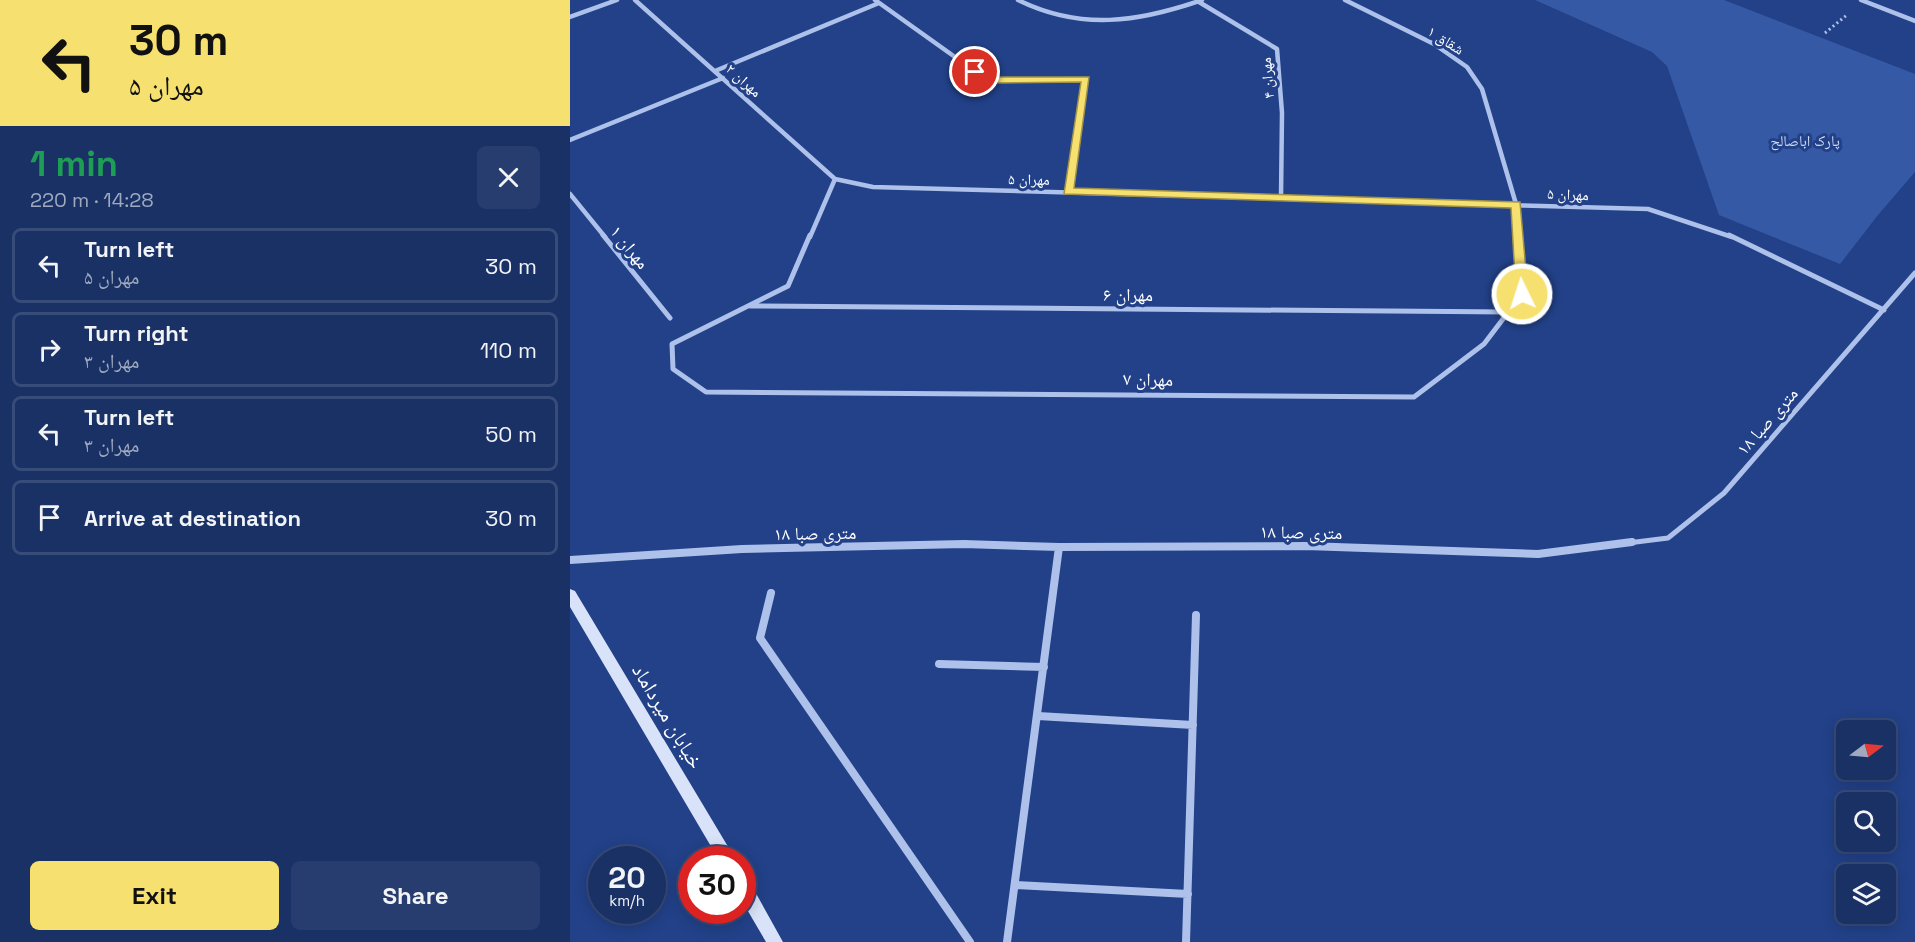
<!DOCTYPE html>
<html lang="en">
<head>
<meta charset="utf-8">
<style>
	:root { --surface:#1a3166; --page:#273d6f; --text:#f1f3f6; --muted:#9fa9bf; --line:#384c7a; --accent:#f6e06f }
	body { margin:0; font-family:"Space Grotesk","Noto Naskh Arabic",sans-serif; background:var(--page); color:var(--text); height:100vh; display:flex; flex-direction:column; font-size:22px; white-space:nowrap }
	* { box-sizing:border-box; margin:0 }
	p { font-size:20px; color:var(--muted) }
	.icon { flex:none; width:33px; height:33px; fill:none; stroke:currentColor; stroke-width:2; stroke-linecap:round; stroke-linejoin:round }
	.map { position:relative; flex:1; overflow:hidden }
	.details { display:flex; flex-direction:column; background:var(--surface); width:570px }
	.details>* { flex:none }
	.banner { background:#f6e06f; color:#111; overflow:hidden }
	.needle { width:39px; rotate:74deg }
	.fabs { position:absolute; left:1266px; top:720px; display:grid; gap:12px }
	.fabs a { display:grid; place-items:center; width:60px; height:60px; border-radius:9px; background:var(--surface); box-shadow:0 3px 15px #0003,0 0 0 2px var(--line); font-size:30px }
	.speed { position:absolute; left:18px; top:846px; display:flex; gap:12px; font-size:30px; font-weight:700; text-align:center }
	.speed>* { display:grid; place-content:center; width:78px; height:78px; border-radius:50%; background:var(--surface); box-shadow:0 3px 15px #0003,0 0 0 2px var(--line); line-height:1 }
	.speed small { font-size:15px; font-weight:400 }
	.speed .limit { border:9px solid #d22; background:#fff; color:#111 }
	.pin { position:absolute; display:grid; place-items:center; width:51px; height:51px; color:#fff; margin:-26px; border:3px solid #fff; border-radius:50%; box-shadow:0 2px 6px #0007 }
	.me { position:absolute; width:66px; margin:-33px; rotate:356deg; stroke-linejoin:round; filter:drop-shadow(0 0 4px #0008) }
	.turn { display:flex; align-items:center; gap:21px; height:126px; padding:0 30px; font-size:27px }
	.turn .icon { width:78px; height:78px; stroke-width:2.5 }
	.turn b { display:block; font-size:42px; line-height:51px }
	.round { display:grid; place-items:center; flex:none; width:63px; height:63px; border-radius:9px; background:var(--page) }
	.overview { display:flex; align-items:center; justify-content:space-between; height:102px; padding:0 30px }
	h1 { font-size:36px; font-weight:700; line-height:45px; color:#1e9e55 }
	.primary-button { display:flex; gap:12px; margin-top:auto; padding:12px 30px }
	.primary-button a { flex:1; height:69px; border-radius:9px; background:var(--accent); color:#111; font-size:24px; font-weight:700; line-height:69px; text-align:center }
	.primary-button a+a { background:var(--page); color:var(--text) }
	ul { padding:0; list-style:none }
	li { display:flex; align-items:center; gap:18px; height:75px; margin:0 12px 9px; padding:0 18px; border:3px solid var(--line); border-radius:9px }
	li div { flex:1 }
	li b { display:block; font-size:22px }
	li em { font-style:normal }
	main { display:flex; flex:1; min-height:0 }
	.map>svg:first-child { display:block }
	.green { fill:#3659a5 }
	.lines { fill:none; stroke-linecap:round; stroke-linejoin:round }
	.path { stroke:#adc1ea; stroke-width:3; stroke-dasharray:2 3; stroke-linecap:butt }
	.street-far2 { stroke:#adc1ea; stroke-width:4.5 }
	.street-far1 { stroke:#adc1ea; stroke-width:5 }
	.street { stroke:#adc1ea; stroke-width:8 }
	.secondary { fill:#d8e2f8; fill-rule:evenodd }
	.route { fill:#f6e06f; stroke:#a09248; stroke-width:1.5 }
	.labels { text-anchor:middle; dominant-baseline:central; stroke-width:6; stroke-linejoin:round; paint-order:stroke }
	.far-street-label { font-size:15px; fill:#fff; stroke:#224188 }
	.far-park-label { font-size:15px; fill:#d1def7; stroke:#224188 }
	.street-label { font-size:18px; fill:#fff; stroke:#224188 }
	.near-street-label { font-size:21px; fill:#fff; stroke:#224188 }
</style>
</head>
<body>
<main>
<section class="details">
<div class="banner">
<div class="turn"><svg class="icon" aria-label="left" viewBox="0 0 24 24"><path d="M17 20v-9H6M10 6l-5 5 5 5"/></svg><div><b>30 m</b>مهران ۵</div></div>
</div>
<div class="overview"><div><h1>1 min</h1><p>220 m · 14:28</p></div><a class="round"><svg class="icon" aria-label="close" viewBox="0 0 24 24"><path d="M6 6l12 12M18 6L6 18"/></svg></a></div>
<ul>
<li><svg class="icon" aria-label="left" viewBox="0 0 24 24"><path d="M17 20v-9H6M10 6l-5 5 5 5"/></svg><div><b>Turn left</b><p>مهران ۵</p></div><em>30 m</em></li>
<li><svg class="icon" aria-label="right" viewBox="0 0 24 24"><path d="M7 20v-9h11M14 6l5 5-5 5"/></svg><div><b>Turn right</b><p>مهران ۳</p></div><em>110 m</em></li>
<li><svg class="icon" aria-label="left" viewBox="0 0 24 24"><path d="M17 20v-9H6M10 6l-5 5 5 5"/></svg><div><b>Turn left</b><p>مهران ۳</p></div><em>50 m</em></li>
<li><svg class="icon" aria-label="arrive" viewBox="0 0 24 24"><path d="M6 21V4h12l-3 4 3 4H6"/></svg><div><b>Arrive at destination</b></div><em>30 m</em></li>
</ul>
<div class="primary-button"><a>Exit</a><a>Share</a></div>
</section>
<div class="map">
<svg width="1345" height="942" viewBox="0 0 1345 942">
	<rect width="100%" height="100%" fill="#224188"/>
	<path class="green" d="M965 0H1154L1345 74V172L1308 215 1270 264 1149 215 1097 66 1082 52Z"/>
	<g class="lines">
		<path class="path" d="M1255 33 1278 14"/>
		<path class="street-far2" d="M65 0 265 179 303 187 1078 209 1162 237
			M305 0 406 72 428 80 516 79 498 191
			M448 0C511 31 568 22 632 0
			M775 0 864 44 897 67 912 89 946 204 948 237
			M1291 0 1345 21
			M629 2 707 49 712 113 711 197
			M0 17 47 0
			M145 71 309 3
			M0 140 153 78
			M0 194 35 237
			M240 237 265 179"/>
		<path class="street-far1" d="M33 235 100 318
			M240 235 218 286 102 344 103 369 136 392 844 397 914 344 952 294 948 235
			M1159 235 1314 310
			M180 306 938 312
			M1050 544 1098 538 1154 493 1345 273"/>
		<path class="street" d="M0 560 172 549 394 544 489 547 736 546 968 554 1062 542
			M201 593 190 638 400 942
			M369 664 474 667
			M468 716 623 725
			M445 885 618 894
			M437 942 489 547
			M616 942 626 615"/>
		<path class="secondary" d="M0 589 5 591 166 860H149L0 607Z
			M172 877 178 879 213 942H196L172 901Z"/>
	</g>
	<path class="route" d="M405 69 429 77H519L504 188 950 202 958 294 952 298 946 294 941 208 494 194 511 82 428 83 402 74V70Z"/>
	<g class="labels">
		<g class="far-street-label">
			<text transform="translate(876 40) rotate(32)">شقاق ۱</text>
			<text transform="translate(697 78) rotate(-95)">مهران ۴</text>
			<text transform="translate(174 80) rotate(42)">مهران ۲</text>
			<text transform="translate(459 179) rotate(1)">مهران ۵</text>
			<text transform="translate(998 194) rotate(2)">مهران ۵</text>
		</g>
		<g class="far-park-label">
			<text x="1235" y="140">پارک اباصالح</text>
		</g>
		<g class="street-label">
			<text transform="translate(60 247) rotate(51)">مهران ۱</text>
			<text x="558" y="294">مهران ۶</text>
			<text transform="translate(578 379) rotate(1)">مهران ۷</text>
			<text transform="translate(1197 421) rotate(-49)">متری صبا ۱۸</text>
			<text transform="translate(731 532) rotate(1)">متری صبا ۱۸</text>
			<text transform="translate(245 533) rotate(-1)">متری صبا ۱۸</text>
		</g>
		<g class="near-street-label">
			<text transform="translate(98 716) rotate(59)">خیابان میرداماد</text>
		</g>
	</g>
</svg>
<div class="fabs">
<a><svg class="needle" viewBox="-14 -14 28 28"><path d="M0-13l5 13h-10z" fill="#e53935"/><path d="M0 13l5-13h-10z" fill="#9fa9bf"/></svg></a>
<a><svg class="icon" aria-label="search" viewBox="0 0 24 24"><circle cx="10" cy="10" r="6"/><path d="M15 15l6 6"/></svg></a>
<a><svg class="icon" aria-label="layers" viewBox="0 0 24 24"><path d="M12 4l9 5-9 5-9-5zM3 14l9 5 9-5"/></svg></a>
</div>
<div class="speed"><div>20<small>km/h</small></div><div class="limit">30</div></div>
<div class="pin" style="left:405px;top:72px;background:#d93025"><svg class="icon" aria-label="arrive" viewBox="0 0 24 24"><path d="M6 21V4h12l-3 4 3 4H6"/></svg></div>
<svg class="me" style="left:952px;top:294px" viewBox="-20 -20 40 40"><circle r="17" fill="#f6e06f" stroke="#fff" stroke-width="3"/><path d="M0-11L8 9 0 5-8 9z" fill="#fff"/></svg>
</div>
</main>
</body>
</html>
